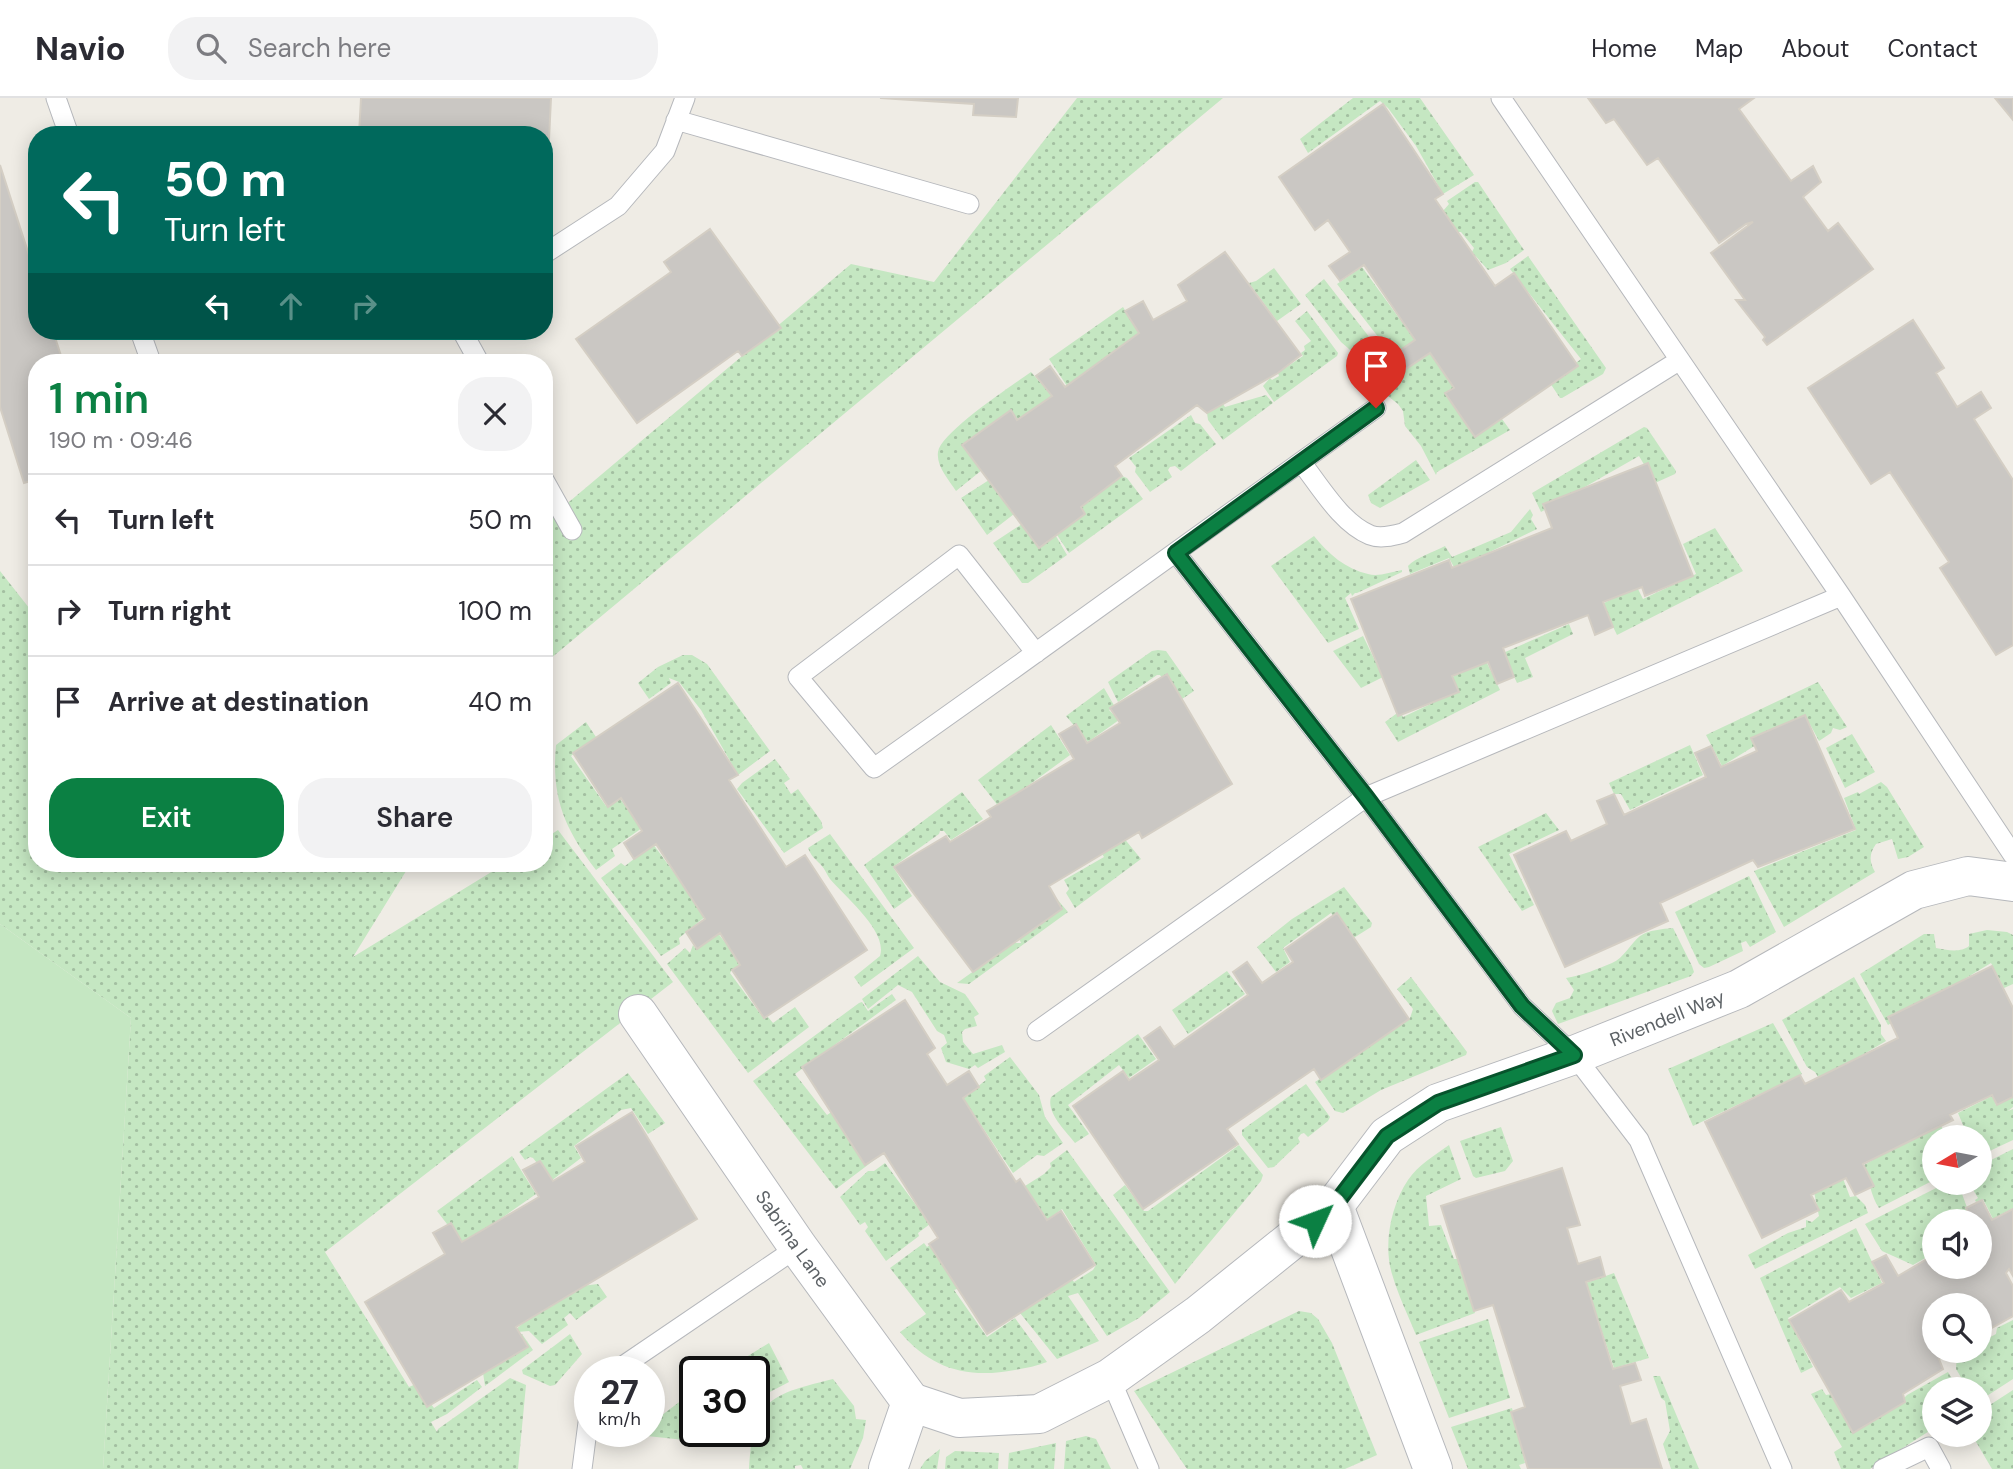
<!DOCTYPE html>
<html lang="en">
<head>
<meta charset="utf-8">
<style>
	:root { --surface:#fff; --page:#f2f2f3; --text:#2b2b33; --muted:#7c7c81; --line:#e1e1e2; --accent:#0b8043 }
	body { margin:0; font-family:"DM Sans",sans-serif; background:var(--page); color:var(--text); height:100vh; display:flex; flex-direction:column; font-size:26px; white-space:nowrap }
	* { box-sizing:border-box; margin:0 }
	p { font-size:23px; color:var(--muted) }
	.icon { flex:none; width:38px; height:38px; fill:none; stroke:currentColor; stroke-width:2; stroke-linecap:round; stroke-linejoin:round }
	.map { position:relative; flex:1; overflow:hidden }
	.side { position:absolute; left:28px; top:256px; width:525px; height:518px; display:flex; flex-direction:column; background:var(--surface); border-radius:28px; box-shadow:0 4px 18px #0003 }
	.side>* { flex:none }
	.hud { position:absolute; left:28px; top:28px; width:525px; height:214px; border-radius:28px; box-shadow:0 4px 18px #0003; background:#00695c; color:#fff; overflow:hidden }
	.needle { width:46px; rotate:260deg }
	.buttons { position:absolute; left:1922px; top:1027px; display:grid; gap:14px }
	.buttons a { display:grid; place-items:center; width:70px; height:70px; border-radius:50%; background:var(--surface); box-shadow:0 4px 18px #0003; font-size:35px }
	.speed { position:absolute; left:574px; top:1258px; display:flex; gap:14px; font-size:35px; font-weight:700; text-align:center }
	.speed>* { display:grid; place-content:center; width:91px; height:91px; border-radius:50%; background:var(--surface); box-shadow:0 4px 18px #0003; line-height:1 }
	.speed small { font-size:18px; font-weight:400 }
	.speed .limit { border:4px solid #111; border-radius:10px; background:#fff; color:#111 }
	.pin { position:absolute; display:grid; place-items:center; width:60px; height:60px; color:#fff; margin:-72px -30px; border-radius:50% 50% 50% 0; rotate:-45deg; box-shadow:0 0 7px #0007 }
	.pin .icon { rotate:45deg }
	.me { position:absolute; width:77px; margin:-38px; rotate:47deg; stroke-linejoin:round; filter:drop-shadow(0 0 5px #0008) }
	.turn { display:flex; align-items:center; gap:24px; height:147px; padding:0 21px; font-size:32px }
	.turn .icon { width:91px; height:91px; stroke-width:2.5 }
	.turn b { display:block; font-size:49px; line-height:60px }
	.lanes { display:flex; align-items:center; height:66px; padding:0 21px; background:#0003; justify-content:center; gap:35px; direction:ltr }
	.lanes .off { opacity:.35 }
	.round { display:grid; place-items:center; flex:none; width:74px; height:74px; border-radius:28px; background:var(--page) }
	.summary { display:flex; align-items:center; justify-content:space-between; height:119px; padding:0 21px }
	h1 { font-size:42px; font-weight:600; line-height:52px; color:var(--accent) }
	.button { display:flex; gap:14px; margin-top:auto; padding:14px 21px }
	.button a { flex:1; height:80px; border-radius:28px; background:var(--accent); color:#fff; font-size:28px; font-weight:600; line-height:80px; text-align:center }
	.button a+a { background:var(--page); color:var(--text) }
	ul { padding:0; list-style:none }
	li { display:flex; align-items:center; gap:21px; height:91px; padding:0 21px; border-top:2px solid var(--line) }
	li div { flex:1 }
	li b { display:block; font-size:26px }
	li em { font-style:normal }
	header { display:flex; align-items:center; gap:42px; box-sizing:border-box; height:98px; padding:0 35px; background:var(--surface); border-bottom:2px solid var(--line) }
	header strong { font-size:33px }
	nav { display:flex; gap:38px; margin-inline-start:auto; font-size:24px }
	.search { width:490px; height:63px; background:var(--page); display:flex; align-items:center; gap:18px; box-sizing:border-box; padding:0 24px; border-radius:28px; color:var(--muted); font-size:26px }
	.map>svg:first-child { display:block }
	.grass { fill:url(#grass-dots) }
	.park { fill:#c5e7c2 }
	.building { fill:#cac7c3; stroke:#d4cec4; stroke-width:2 }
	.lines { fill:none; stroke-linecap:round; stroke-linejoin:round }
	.service-casing { stroke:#b6b8bc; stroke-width:21 }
	.minor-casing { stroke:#b6b8bc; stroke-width:40 }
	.service { stroke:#fff; stroke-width:19 }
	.minor { stroke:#fff; stroke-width:38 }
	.route-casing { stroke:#07532c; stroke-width:18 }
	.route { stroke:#0b8043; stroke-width:12 }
	.labels { text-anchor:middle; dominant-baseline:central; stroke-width:5; stroke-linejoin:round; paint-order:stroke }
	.street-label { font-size:19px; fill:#5d6266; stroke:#fff }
</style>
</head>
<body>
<header>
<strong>Navio</strong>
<div class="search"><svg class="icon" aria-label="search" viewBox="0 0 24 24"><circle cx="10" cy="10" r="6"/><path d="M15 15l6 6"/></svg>Search here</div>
<nav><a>Home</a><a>Map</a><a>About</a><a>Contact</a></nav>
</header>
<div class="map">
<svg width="2013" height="1371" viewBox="0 0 2013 1371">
	<defs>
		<pattern id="grass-dots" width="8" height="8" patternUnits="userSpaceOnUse" patternTransform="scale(1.75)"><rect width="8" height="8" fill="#c5e7c2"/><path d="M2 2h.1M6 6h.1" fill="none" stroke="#a3bfa1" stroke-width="1.8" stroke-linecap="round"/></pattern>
	</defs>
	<rect width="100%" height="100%" fill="#efece5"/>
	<path class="grass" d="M1077 0H1223L544 566V425L851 166 934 184Z
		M1353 0H1420L1474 77 1443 96 1416 48 1388 10 1380 3 1308 55 1300 41Z
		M1475 84H1478L1524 152 1506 165 1488 172 1472 154 1474 150 1461 134H1458L1443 113 1449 106 1447 103Z
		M1528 158 1606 270 1603 276 1562 300H1560L1550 285 1581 261 1510 171Z
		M1362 169 1415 242 1393 258 1337 186Z
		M1274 170 1301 206 1277 223 1249 185 1256 183Z
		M1324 181 1391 267 1372 280 1357 258 1341 244 1305 197Z
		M1123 209 1139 235 1067 288 1049 261Z
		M1307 213 1338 255 1337 258 1274 304 1263 288 1270 280 1272 282 1279 278 1278 275 1303 258 1301 255 1305 252 1304 248 1311 243 1295 223Z
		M1430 255 1454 290 1445 296 1475 339 1502 321 1510 332 1437 374 1436 377 1421 348 1405 328 1403 313 1398 306 1380 292 1377 287 1395 272 1397 276Z
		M1031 274 1052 298 1017 322 1011 313 963 346 982 372 956 393C949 382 936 368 938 354 941 334 1013 287 1031 274Z
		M1266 297 1273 305 1223 342 1208 322 1207 315 1223 306 1225 309Z
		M1191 317 1195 325 1200 326 1216 346 1181 373 1175 368 1170 369 1168 372 1172 379 1150 394 1135 374 1136 369 1129 360Z
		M1644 329 1647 330 1676 373 1675 376 1655 385 1639 358 1541 414 1532 395Z
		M1416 362 1430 382 1380 410 1371 405 1368 397Z
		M1122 378 1127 380 1143 401 1069 455 1057 437 1085 416 1081 409Z
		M989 382 1014 416 987 437 961 400Z
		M1530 411 1533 417 1531 421 1537 431 1455 471 1449 460 1410 476 1408 468C1415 460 1434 454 1445 448L1452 459 1511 434Z
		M1022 426 1039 450 1056 438 1067 457 1028 485H1022L993 445Z
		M1715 430 1743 473 1617 537 1602 506 1637 489 1643 501 1696 476 1683 446Z
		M1314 438C1328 456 1346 471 1368 476 1378 479 1391 474 1402 472V474L1357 495H1355L1352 498 1351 495 1345 500 1359 531 1328 545 1271 468Z
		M0 473 37 520V765H411L353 859 506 765H544V741L558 732 673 884 325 1154 409 1289 416 1286 434 1310 477 1282 482 1289 447 1316 431 1324 437 1334 438 1331 510 1280 526 1287 518 1371H103L131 920 0 826Z
		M1569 526 1573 536 1525 560 1533 579 1517 585 1503 555Z
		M1363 538 1383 579 1361 590 1333 553Z
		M1158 552 1166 553 1194 593 1179 603 1160 577H1157L1118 604 1108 584 1152 553Z
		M683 557H692L707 566 770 653 738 677 701 612 679 584 669 580 671 585 649 601 638 585 658 569Z
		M1486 563 1500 592 1398 644 1385 624 1400 613 1403 619 1458 593 1452 579Z
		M1818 584 1847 629 1840 632 1833 630 1831 635 1819 643 1805 617 1722 668 1706 637Z
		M1104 590 1115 609 1109 612 1119 622 1088 644 1066 618Z
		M586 624 596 639 571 658 606 708 610 695 614 693 642 730 612 751 615 758 596 772C565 731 551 700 556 647Z
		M1051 627 1070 657 999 709 978 682Z
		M1852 636 1875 674 1845 690 1826 650Z
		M1690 647 1703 677 1630 712 1621 696H1614L1609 685Z
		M775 661 790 681 784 685 791 696 798 691 821 723 823 730 784 755 737 691 742 685Z
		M1881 684 1887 689 1924 749 1908 759 1898 761 1892 741 1876 746C1869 756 1869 763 1875 774L1784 829 1754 773 1856 732 1844 700 1858 694 1859 696Z
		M962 694 983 721 951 742 944 733H940L939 736 893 769 912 798 894 811 864 767Z
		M1546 715 1559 732 1509 756 1534 807 1522 813 1478 749Z
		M830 736 914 850 861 889 854 879 880 858C888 833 845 799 830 781 827 777 825 771 821 767 814 759 813 761 808 750Z
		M1123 739 1141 761 1075 810 1066 795 1069 791 1064 782 1104 759 1101 754Z
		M653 746 706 818 679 840 680 846 661 858 601 780 621 765 625 768Z
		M1749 778 1776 834 1750 849 1746 843 1741 845 1743 853 1709 869 1704 870 1699 866 1675 814Z
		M1344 789 1372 825 1371 829 1352 841 1331 815 1283 850 1290 864 1276 874 1257 849 1292 821Z
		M1057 801 1068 814 969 886 957 885 1013 845H1021L1016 833Z
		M1673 830 1692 868 1694 874 1691 878 1558 926 1552 913 1556 905 1570 900 1574 892 1566 880C1584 877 1597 871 1612 865 1624 860 1631 845 1640 838 1649 832 1662 831 1673 830Z
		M1987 832 2007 834 2013 837V886L2004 890 1991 865 1888 927 1860 876 1924 836H1934L1936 850C1946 852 1961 855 1969 848V836Z
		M717 834 745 870 732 872 730 875 764 921 768 919 773 925 795 909 809 929 748 975 667 866 685 850 690 855 693 847 695 850Z
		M918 858 940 884 965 896 979 916 974 919 977 928 965 931 962 934 963 944 973 956 1002 947 1005 954 978 970 975 967 969 971 946 964 941 950 947 945 944 937 937 933 912 894 898 887 868 911 862 901Z
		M1227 873 1245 896 1188 936 1172 912Z
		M1411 879 1467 954 1466 957 1381 992 1343 1015 1335 1013 1315 984 1410 920 1413 911 1397 891Z
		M1854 879 1881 927V936L1886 943 1820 982 1815 974 1807 969 1782 922Z
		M892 896 896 902 795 976 827 1017 833 1013 881 1057 836 1091 753 983 859 905 862 904 868 913Z
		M1773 925 1802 976 1693 1028 1668 971Z
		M1138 936 1156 961 1129 980 1119 967 1068 1007 1089 1036 1075 1045C1066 1033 1046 1015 1051 999Z
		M1010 959 1039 997 1045 1019 1063 1045 1044 1058 1037 1057 1013 1075 963 1000 986 982 984 978Z
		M628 975 665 1025 648 1036 631 1010 621 1012 574 1048 581 1060 551 1083 533 1060 530 1059 525 1062 519 1054Z
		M1306 986 1330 1019 1328 1023 1308 1039 1304 1035 1301 1036 1298 1040 1300 1044 1274 1069 1268 1070 1242 1037V1032Z
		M1992 998 1996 1007 2013 999V1009L2008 1013 2013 1011V1042L1979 1058V1040L1968 1039 1958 1015Z
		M1939 1024 1947 1039 1934 1040V1082L1879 1110C1871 1099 1869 1081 1864 1067Z
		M1501 1029 1513 1063 1505 1073 1476 1080 1473 1078 1460 1043Z
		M1239 1047 1263 1077 1261 1083 1175 1186 1113 1097 1125 1087 1144 1113H1148Z
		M1449 1047 1461 1081 1426 1098 1429 1128 1441 1127 1454 1161H1458L1475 1215 1416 1237C1408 1217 1398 1197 1392 1176 1383 1147 1391 1107 1408 1082 1418 1067 1434 1058 1449 1047Z
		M2013 1051V1110L1993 1121 1983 1101 1976 1104 1975 1102 1978 1100 1969 1085H1979V1068Z
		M1067 1052 1170 1194 1139 1220 1107 1238 1078 1195 1068 1198 1099 1243 1057 1261 1020 1215 1072 1181 1074 1184 1093 1172 1096 1167 1062 1111 1047 1122 1025 1088 1044 1076 1051 1069 1050 1065Z
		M512 1058 536 1096 463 1147 437 1113Z
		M885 1065 930 1126 918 1135 919 1138 886 1163 865 1133 868 1129 865 1124 860 1127 840 1099 868 1073H874Z
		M1842 1078 1850 1099 1856 1098 1865 1107 1868 1115 1755 1171 1748 1157 1788 1135 1806 1129V1122L1812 1124 1819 1118 1814 1094Z
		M1946 1085H1958L1972 1123 1934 1124V1155L1913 1167 1882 1153 1865 1126Z
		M1856 1130 1882 1185 1851 1200 1840 1189 1788 1220 1813 1269 1801 1275 1760 1180Z
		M924 1145 927 1149 931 1146 963 1189 954 1192 987 1239 1015 1220 1047 1264C1037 1268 1026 1270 1015 1272 968 1281 931 1271 900 1234L926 1216 890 1170Z
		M1614 1175 1649 1260 1614 1270 1586 1185Z
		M598 1186 607 1199 576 1222 570 1215 564 1220 568 1227 542 1246 529 1233 517 1234 516 1231 546 1206 551 1209 567 1197 573 1189Z
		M1299 1213 1311 1215 1318 1221 1332 1245 1377 1357 1345 1371H1187L1134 1293Z
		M1488 1221 1510 1300 1449 1320 1419 1244Z
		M2013 1222V1281L1979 1303V1292L1968 1291 1956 1271 1957 1254 1979 1253V1245L1996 1236 1997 1230Z
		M522 1236 533 1252 485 1288 482 1268 508 1250Z
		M570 1236 582 1256 555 1287 550 1288 523 1276 522 1272Z
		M769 1245 789 1284 764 1297 754 1307V1274H722Z
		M1948 1274 1958 1291 1934 1292V1330L1870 1371H1841L1834 1354 1842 1349 1811 1296 1822 1291 1826 1297 1832 1296 1854 1334 1905 1304 1904 1300 1907 1297Z
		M1653 1278H1660L1699 1371H1671L1663 1346 1670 1333 1665 1303 1661 1300Z
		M833 1281 854 1308 856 1321 866 1322 863 1340 850 1371H803L801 1367 795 1368V1371H749C753 1303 767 1297 833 1281Z
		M695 1292V1334H743L741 1348 647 1338 649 1327Z
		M2013 1292V1371H1992L1972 1337H1979V1314Z
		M1512 1310 1525 1365 1519 1367 1521 1371H1468L1451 1329Z
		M1086 1338 1096 1341 1111 1371H1064L1066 1343Z
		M1056 1345 1054 1371H1008L1009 1355Z
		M940 1351 937 1371H920L925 1363Z
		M955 1353 999 1355 998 1371H945L946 1359Z"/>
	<path class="park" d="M0 826 131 920 103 1371H0Z"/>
	<path class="building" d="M361 0H551L549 42H544V37H359Z
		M880 0H1018L1016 19 973 17 974 6Z
		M1588 0H1754L1739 11 1791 83 1813 68 1821 84 1803 99 1828 133 1838 125 1873 171 1767 247 1763 242 1765 239 1736 202H1745L1711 155 1753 124 1746 126 1719 145 1658 60 1647 67 1614 21 1606 25Z
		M1995 0H2013V22Z
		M1383 6 1443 96 1435 101 1495 188 1514 175 1578 268 1475 339 1445 295 1454 290 1430 255 1406 271 1396 255 1415 242 1364 167 1340 183 1329 168 1350 154 1328 122 1315 132 1279 79Z
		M0 67 37 182V233H53L63 264H37V381L24 385 0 309Z
		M710 131 781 230 742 258 738 253 637 325 576 241 671 174 664 164Z
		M1225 154 1301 257 1278 275 1207 315 1197 307 1115 368 1122 378 1081 409 1085 416 1039 450 962 347 1011 312 1017 322 1052 298 1036 278 1050 268 1065 289 1139 235 1125 213 1143 203 1153 222 1187 203 1178 187Z
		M1913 222 1944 270 1936 275 1957 309 1981 294 1991 310 1974 321 2013 382V547L1996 557 1940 470 1949 464 1890 374 1871 386 1808 290Z
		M1648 365 1693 478 1645 498 1642 489 1603 504 1613 529 1595 537 1588 517 1503 550 1514 579 1497 586 1488 564 1452 578 1459 594 1398 618 1351 501 1449 462 1452 470 1552 430 1543 406Z
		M1167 576 1232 686 1142 740 1139 734 1049 788 1062 811 973 874 894 769 946 738 950 744 991 719 987 713 1074 661 1059 636 1076 626 1087 645 1120 625 1110 610Z
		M678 585 738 677 729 682 786 769 805 757 867 852 764 920 732 872 740 867 720 835 697 851 686 834 705 821 656 746 634 761 624 745 642 733 621 700 608 709 573 655Z
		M1805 617 1855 731 1758 769 1753 762 1660 805 1668 823 1565 869 1514 757 1566 733 1571 743 1607 726 1597 703 1614 696 1624 717 1706 679 1695 655 1711 648 1721 669 1757 653 1751 640Z
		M1337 815 1409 921 1321 982 1314 971 1227 1031 1238 1046 1143 1111 1073 1008 1123 973 1129 982 1159 962 1144 940 1160 929 1174 949 1248 897 1233 874 1247 864 1262 885 1293 864 1285 851Z
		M1992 868 2013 910V999L1997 1007 1992 997 1950 1017 1953 1022 1863 1066 1874 1088 1855 1097 1846 1080 1811 1097 1819 1112 1762 1140 1705 1024 1800 977 1805 986 1898 940 1888 919Z
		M905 902 935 950 927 956 947 987 969 973 979 989 963 1000 1016 1084 1020 1081 1047 1122 1061 1113 1095 1167 987 1236 929 1146 938 1140 884 1055 865 1067 802 969Z
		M632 1014 697 1121 516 1229 528 1249 427 1309 365 1204 445 1156 433 1135 451 1125 462 1144 539 1099 523 1072 540 1063 553 1083 585 1064 576 1048Z
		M1562 1070 1580 1127 1567 1130 1578 1166 1600 1159 1605 1178 1586 1184 1613 1271 1635 1265 1641 1282 1620 1288 1631 1326 1646 1321 1662 1371H1528L1511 1314 1525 1309 1493 1207 1474 1213 1441 1108Z
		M1982 1102 1992 1122 2013 1111V1178L2009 1171 2006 1175 2013 1188V1218L1979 1237V1208H1934V1253H1952L1939 1261 1943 1271 1903 1296 1905 1304 1853 1335 1789 1222 1841 1192 1849 1204 1884 1185 1872 1164 1886 1157 1898 1178 1934 1157V1169H1979V1124H1973L1966 1110Z"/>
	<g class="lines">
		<g class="service-casing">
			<path id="service" d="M56 0 69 37
				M1501 0 1841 498 2013 757
				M676 22 969 106
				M544 156 618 108 665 53 685 0
				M140 233 151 264
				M462 233 479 264
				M1301 364C1320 388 1341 425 1370 437 1380 441 1392 438 1403 435L1680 262
				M544 382 572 432
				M1176 455 1366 699 1522 908 1574 957 1639 1042 1782 1371
				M1036 555 959 457 798 579 874 670C1042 551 1209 431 1376 310
				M1037 933 1366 699 1841 498
				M614 1274 798 1149
				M1110 1280 1149 1371
				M582 1371 590 1309
				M1883 1371 1929 1349 1941 1371"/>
		</g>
		<g class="minor-casing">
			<g id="minor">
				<path id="s1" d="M638 916 798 1149 911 1304 888 1371"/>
				<path d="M911 1304 959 1320 1039 1316 1110 1280 1198 1217 1334 1108"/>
				<path id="s2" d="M1433 1371 1334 1108 1387 1038 1438 1005 1574 957 1739 891 1914 792 1968 778 2013 784"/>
			</g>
		</g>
		<use href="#service" class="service"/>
		<use href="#minor" class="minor"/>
	</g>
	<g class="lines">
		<g class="route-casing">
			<path id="route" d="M1315 1123 1334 1108 1387 1038 1438 1005 1574 957 1522 908 1366 699 1176 455 1376 310"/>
		</g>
		<use href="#route" class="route"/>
	</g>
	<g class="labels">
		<g class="street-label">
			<text stroke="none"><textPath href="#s2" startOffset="674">Rivendell Way</textPath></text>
			<text stroke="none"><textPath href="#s1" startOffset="273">Sabrina Lane</textPath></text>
		</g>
	</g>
</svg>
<div class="buttons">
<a><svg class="needle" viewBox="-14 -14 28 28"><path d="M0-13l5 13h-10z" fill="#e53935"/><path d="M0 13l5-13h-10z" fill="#7c7c81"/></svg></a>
<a><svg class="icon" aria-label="sound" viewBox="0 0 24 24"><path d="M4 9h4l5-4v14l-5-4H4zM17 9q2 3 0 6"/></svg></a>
<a><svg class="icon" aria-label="search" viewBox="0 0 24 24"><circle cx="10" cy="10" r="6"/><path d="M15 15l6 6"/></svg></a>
<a><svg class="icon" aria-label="layers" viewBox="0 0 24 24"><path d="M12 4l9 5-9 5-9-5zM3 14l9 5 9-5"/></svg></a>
</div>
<div class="speed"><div>27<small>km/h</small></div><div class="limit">30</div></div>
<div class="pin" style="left:1376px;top:310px;background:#d93025"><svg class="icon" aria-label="arrive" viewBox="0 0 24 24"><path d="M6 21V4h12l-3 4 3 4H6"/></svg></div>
<svg class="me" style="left:1315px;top:1123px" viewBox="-20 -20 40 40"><circle r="19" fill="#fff"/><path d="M0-13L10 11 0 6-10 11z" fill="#0b8043"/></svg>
<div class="hud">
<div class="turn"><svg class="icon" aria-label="left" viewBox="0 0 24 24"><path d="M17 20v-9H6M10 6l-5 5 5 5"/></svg><div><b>50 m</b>Turn left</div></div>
<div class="lanes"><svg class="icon" aria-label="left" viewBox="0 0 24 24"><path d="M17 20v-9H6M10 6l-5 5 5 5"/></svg><svg class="icon off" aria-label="ahead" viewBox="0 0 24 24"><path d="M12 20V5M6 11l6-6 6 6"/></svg><svg class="icon off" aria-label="right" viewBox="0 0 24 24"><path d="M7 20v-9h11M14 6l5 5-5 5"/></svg></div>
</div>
<section class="side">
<div class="summary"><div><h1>1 min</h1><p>190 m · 09:46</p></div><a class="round"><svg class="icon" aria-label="close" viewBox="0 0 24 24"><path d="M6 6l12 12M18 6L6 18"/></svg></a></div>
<ul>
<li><svg class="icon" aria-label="left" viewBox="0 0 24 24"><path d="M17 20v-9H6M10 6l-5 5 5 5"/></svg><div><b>Turn left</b></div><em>50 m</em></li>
<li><svg class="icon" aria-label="right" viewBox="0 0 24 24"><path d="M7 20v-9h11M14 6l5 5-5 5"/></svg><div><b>Turn right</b></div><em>100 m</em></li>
<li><svg class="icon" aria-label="arrive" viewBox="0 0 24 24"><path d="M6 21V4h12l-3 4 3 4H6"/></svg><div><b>Arrive at destination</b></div><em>40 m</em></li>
</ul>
<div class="button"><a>Exit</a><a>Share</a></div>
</section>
</div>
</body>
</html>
